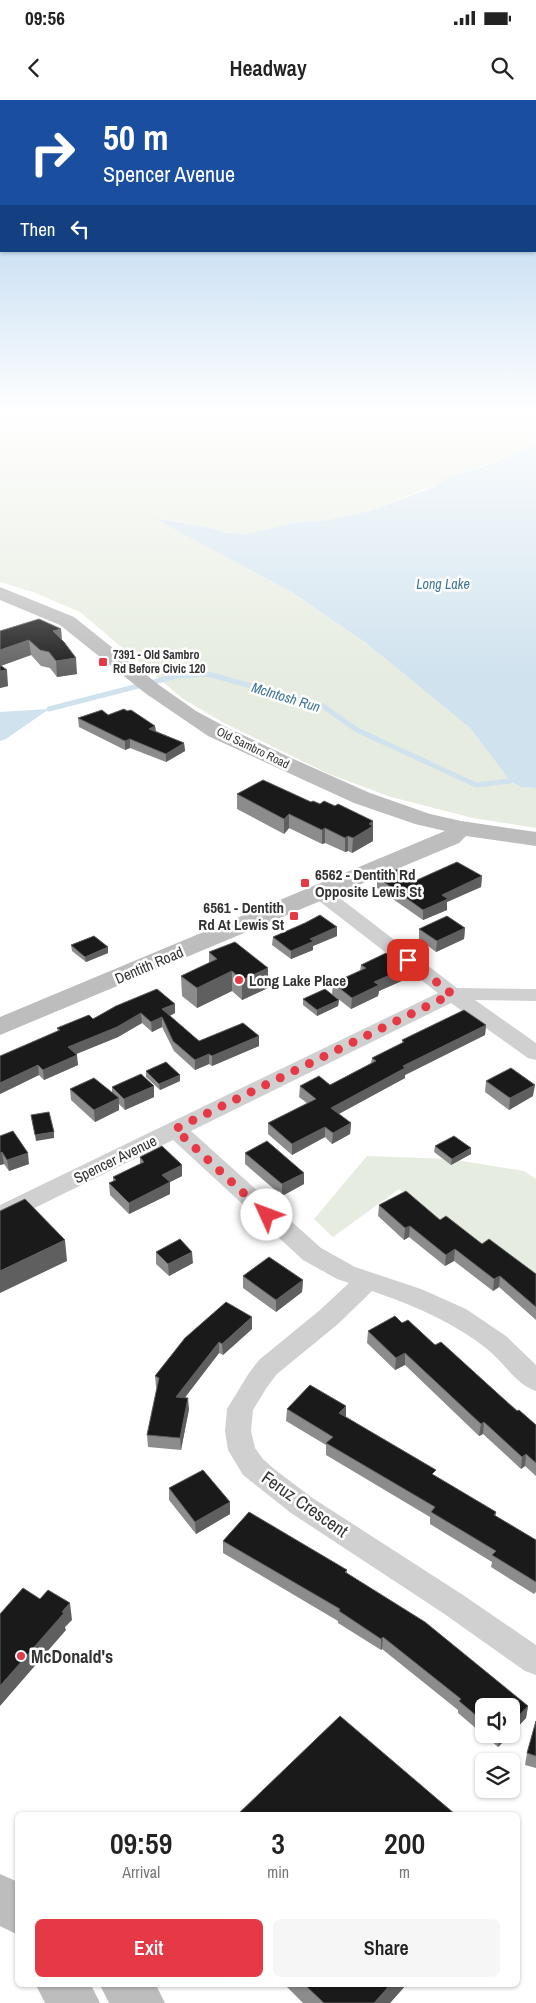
<!DOCTYPE html>
<html lang="en">
<head>
<meta charset="utf-8">
<style>
	:root { --surface:#fff; --page:#f6f6f6; --text:#222; --muted:#767676; --accent:#e63946 }
	body { margin:0; font-family:"Archivo Narrow",sans-serif; background:var(--page); color:var(--text); height:100vh; display:flex; flex-direction:column; font-size:19px; white-space:nowrap }
	* { box-sizing:border-box; margin:0 }
	p { font-size:16px; color:var(--muted) }
	.icon { flex:none; width:28px; height:28px; fill:none; stroke:currentColor; stroke-width:2; stroke-linecap:round; stroke-linejoin:round }
	.map { position:relative; flex:1; overflow:hidden }
	.details { position:absolute; left:15px; top:1712px; width:505px; height:175px; display:flex; flex-direction:column; background:var(--surface); border-radius:8px; box-shadow:0 1px 4px #0004 }
	.details>* { flex:none }
	.hud { position:absolute; left:0px; top:0px; width:536px; height:152px; box-shadow:0 1px 4px #0004; background:#1a4fa0; color:#fff; overflow:hidden }
	.tools { position:absolute; left:475px; top:1598px; display:grid; gap:10px }
	.tools a { display:grid; place-items:center; width:45px; height:45px; border-radius:8px; background:var(--surface); box-shadow:0 1px 4px #0004; font-size:25px }
	.pin { position:absolute; display:grid; place-items:center; width:42px; height:42px; color:#fff; margin:-21px; border-radius:10px; box-shadow:0 2px 8px #0006 }
	.me { position:absolute; width:55px; margin:-28px; rotate:313deg; stroke-linejoin:round; filter:drop-shadow(0 0 4px #0008) }
	.turn { display:flex; align-items:center; gap:18px; height:105px; padding:0 20px; font-size:22px }
	.turn .icon { width:65px; height:65px; stroke-width:2.5 }
	.turn b { display:block; font-size:35px; line-height:42px }
	.then { display:flex; align-items:center; height:48px; padding:0 20px; background:#0003; gap:10px; font-size:19px }
	.eta { display:flex; justify-content:space-evenly; align-items:center; height:85px; text-align:center }
	.eta b { font-size:30px; font-weight:600; line-height:35px }
	.button { display:flex; gap:10px; margin-top:auto; padding:10px 20px }
	.button a { flex:1; height:58px; border-radius:8px; background:var(--accent); color:#fff; font-size:20px; font-weight:600; line-height:58px; text-align:center }
	.button a+a { background:var(--page); color:var(--text) }
	.status { display:flex; justify-content:space-between; align-items:center; height:35px; padding:0 25px; background:var(--surface); direction:ltr }
	.status svg { height:14px; fill:currentColor }
	header { display:flex; justify-content:space-between; align-items:center; height:65px; padding:0 20px; background:var(--surface); font-size:22px; font-weight:600 }
	.map>svg:first-child { display:block }
	.green { fill:#e6ecdf }
	.water { fill:#cfe2ee }
	.lines { fill:none; stroke-linecap:round; stroke-linejoin:round }
	.stream { stroke:#cfe2ee; stroke-width:5 }
	.street { fill:#d0d0d0; fill-rule:evenodd }
	.secondary { fill:#bdbdbd; fill-rule:evenodd }
	.wall { fill:#8c8c8c }
	.shaded-wall { fill:#5f5f5f }
	.building { fill:#1a1a1a; stroke:#5f5f5f }
	.route { stroke:#e63946; stroke-width:9; stroke-dasharray:0 16.2 }
	.poi-dot { fill:#e63946; stroke:#fff; stroke-width:2 }
	.labels { text-anchor:middle; dominant-baseline:central; stroke-width:5; stroke-linejoin:round; paint-order:stroke }
	.far-poi-label { font-size:12px; font-weight:bold; fill:#333; stroke:#fff; text-anchor:start }
	.far-street-label { font-size:12px; fill:#333; stroke:#fff }
	.far-water-label { font-size:14px; font-style:italic; fill:#3f7597; stroke:#fff }
	.poi-label { font-size:15px; font-weight:bold; fill:#333; stroke:#fff; text-anchor:start }
	.street-label { font-size:15px; fill:#333; stroke:#fff }
	.near-street-label { font-size:18px; fill:#333; stroke:#fff }
	.near-poi-label { font-size:18px; font-weight:bold; fill:#333; stroke:#fff; text-anchor:start }
</style>
</head>
<body>
<div class="status"><b>09:56</b><svg viewBox="0 0 49 12"><path d="M0 12V9h3v3zM5 12V6h3v6zM10 12V3h3v9zM15 12V0h3v12zM26 1h20v11H26zM47 4h2v5h-2z"/></svg></div>
<header><svg class="icon" aria-label="back" viewBox="0 0 24 24"><path d="M15 5l-7 7 7 7"/></svg>Headway<svg class="icon" aria-label="search" viewBox="0 0 24 24"><circle cx="10" cy="10" r="6"/><path d="M15 15l6 6"/></svg></header>
<div class="map">
<svg width="536" height="1903" viewBox="0 0 536 1903">
	<rect width="100%" height="100%" fill="#fff"/>
	<path class="green" d="M0 314H536L535 345 370 411 327 420 294 423 245 434 222 432 216 429 156 418 293 493 366 543 470 628 510 681 521 687 536 688V728L473 718 430 707 391 697 329 674 222 622 182 598 80 512 33 492 0 482Z
		M367 1056 450 1059 524 1071 536 1079V1195L399 1089 333 1137 314 1119Z"/>
	<path class="water" d="M536 344V688L521 687 510 681 470 628 366 543 293 493 154 418 216 429 222 432 245 434 294 423 327 420 370 411 428 389 453 376 485 366Z
		M49 609 6 639 0 641V612Z"/>
	<g class="lines">
		<path class="stream" d="M49 609 177 576 208 574 323 606 357 630 476 685 510 681"/>
		<path class="street" d="M321 787 328 789 457 888 536 889V901L475 900 536 943V960L528 958 451 903 191 1031 321 1148 355 1167 421 1189 466 1209 506 1236 536 1265V1291C516 1285 504 1262 487 1249 453 1222 413 1205 372 1191L338 1224 277 1274 267 1287 253 1310 251 1331 255 1348 263 1359 273 1368 311 1397 463 1495 536 1545V1575L525 1571 443 1513 291 1413 243 1375 228 1350 225 1331 227 1309 249 1273 259 1260 320 1210 349 1183 337 1179 303 1160 173 1040 8 1121 0 1123V1105L438 893 314 797 312 793 314 789Z"/>
		<path class="secondary" d="M0 487 74 517 159 585 196 611 224 626 289 657 370 693 430 714 461 721 536 732V746L466 736 459 743 0 935V917L445 731 415 724 354 703 208 636 145 593 60 525 0 500Z
			M0 1774 18 1782V1835L0 1826Z
			M36 1885H91L100 1903H45Z
			M100 1885H156L165 1903H109Z"/>
	</g>
	<path class="wall" d="M61 529 62 540 77 574 57 577 50 568 41 566 31 555 1 566 8 586 0 588V531Z
		M108 615 155 626 156 631 184 643 185 651 166 662 130 648 125 650 79 627 78 618Z
		M237 694 311 702 373 726V741L352 753 348 751 345 752 325 743 322 744 289 728 284 734 237 709Z
		M482 776 481 787 447 802V810L423 820 377 788V777L417 780Z
		M305 823 337 836 313 846V850L291 859 272 845 273 837Z
		M465 828 464 839 436 852 419 839V829Z
		M71 845 108 853 86 862 72 851Z
		M209 852 268 888 242 900 232 891 197 908 182 896 181 876 209 863Z
		M361 865 406 879 379 891 378 896 351 909 332 894 333 883 360 871Z
		M303 899 339 900 338 906 317 916 303 905Z
		M116 906 175 913 170 916 199 941 259 936V946L212 966 209 964 195 970 174 951 162 927 152 932 142 923 118 937 76 954 78 965 44 980 39 975 0 994 58 931 57 928 93 919Z
		M486 925 485 935 405 975V978L339 1014 351 1023 350 1034 332 1044 325 1037 292 1055 268 1034V1023L307 1003 299 997 300 986 330 985 371 963 372 958 402 943V940Z
		M146 971 180 981 160 990 146 977Z
		M486 981 533 996 509 1010 485 992Z
		M154 986V997L125 1010 119 1004V1010L95 1022 71 1000 70 989 112 993V987Z
		M0 1036 29 1064 9 1071 4 1064 0 1065Z
		M435 1046 471 1054 451 1065 434 1052Z
		M245 1053 304 1073V1084L282 1096 245 1064Z
		M140 1057 182 1065V1076L170 1082V1094L129 1114 110 1095 109 1083 113 1082V1077L140 1064Z
		M379 1105 440 1120 536 1174V1220L499 1187 493 1191 454 1161 445 1166 409 1137 404 1140 378 1116Z
		M156 1152 193 1163 169 1176 156 1164Z
		M243 1176 303 1180 302 1192 276 1212 243 1188Z
		M402 1223 435 1245 536 1325V1376L525 1366 521 1369 483 1334 479 1336 405 1265 395 1270 367 1243 368 1231Z
		M252 1229 223 1255 219 1253 185 1297 189 1309 181 1350 148 1347 147 1335 157 1288 156 1287 155 1276 185 1238Z
		M287 1309 346 1317 435 1376 496 1412V1416L536 1440V1492L534 1494 491 1467 492 1462 430 1424V1417L326 1355V1345L286 1321Z
		M169 1388 230 1402V1414L196 1434 169 1400Z
		M223 1441 347 1470V1473L528 1606 526 1618 511 1634V1606H484V1634H511L498 1647 458 1613V1610L382 1549 381 1550 338 1523V1521L223 1453Z
		M536 1621V1668L525 1665 527 1653Z
		M285 1885H406L390 1903H303Z"/>
	<path class="shaded-wall" d="M61 529 62 544 53 531Z
		M29 540 31 555 0 566V550Z
		M76 558 77 574 57 577 56 561Z
		M7 570 8 586 0 588V571Z
		M155 626 156 635 149 629Z
		M130 639V648L125 650V641Z
		M184 643 185 651 166 662V654Z
		M289 714V728L284 734V719Z
		M373 721V741L352 753 353 738 369 724Z
		M325 728V743L322 744V730Z
		M348 736V751L345 752V738Z
		M482 776 481 787 447 802V810L423 820V810L442 795Z
		M337 827V836L313 846V850L291 859V851L310 839Z
		M465 828 464 839 436 852 437 841Z
		M108 847V853L86 862 85 857Z
		M268 868V888L242 900V880Z
		M406 868V879L379 891 378 896 351 909 352 898 374 882Z
		M232 871V891L197 908V888Z
		M339 900 338 906 317 916V910Z
		M175 904V913L163 919 162 909Z
		M141 913 142 923 118 937 69 957 68 947Z
		M162 917V927L152 932 151 922Z
		M486 925 485 935 405 975V978L331 1018V1008L403 966Z
		M259 936V946L212 966V956Z
		M209 954V964L195 970V960Z
		M77 955 78 965 44 980 43 970Z
		M38 965 39 975 0 994V983Z
		M180 975V981L160 990 159 984Z
		M535 985 533 996 509 1010 510 998Z
		M154 986V997L125 1010 124 999Z
		M119 998V1010L95 1022 94 1010Z
		M351 1023 350 1034 332 1044 333 1033Z
		M325 1027V1037L292 1055V1044Z
		M54 1032V1038L36 1041 35 1035Z
		M471 1048V1054L451 1065 452 1059Z
		M2 1052 4 1064 0 1065V1053Z
		M28 1053 29 1064 9 1071 7 1060Z
		M182 1065V1076L170 1082V1094L129 1114V1103L162 1075Z
		M304 1073V1084L282 1096V1084Z
		M410 1126 409 1137 404 1140 405 1128Z
		M65 1140 67 1161 0 1193V1171Z
		M455 1149 454 1161 445 1166 446 1155Z
		M192 1152 193 1163 169 1176 168 1164Z
		M500 1176 499 1187 493 1191 494 1179Z
		M303 1180 302 1192 276 1212V1200Z
		M252 1217V1229L223 1255 222 1244Z
		M219 1242V1253L177 1308 176 1297Z
		M405 1253V1265L395 1270 396 1258Z
		M188 1298 189 1309 181 1350 180 1338Z
		M346 1306V1318L339 1313Z
		M484 1322 483 1334 479 1336 481 1324Z
		M526 1354 525 1366 521 1369 522 1357Z
		M230 1402V1414L196 1434 195 1422Z
		M70 1503 72 1520 65 1527 66 1530 0 1606V1586Z
		M383 1537 382 1549 381 1550V1539Z
		M528 1606 526 1618 511 1634V1624Z
		M502 1634H511L498 1647 500 1635Z
		M390 1885H406L390 1903H374Z"/>
	<path class="building" d="M39 519 61 529 53 531 64 542 76 558 56 561 49 552 40 550 29 540 0 550V531Z
		M0 565 7 570 0 571Z
		M124 609 127 611 131 610 155 626 149 629 184 643 166 654 130 639 125 641 78 618 102 610 108 615Z
		M263 680 311 702 313 701 320 704 324 701 335 706 338 704 373 721 369 724 373 726 353 738 348 736 345 738 325 728 322 730 289 714 284 719 237 694Z
		M457 762 482 776 442 795 448 799 423 810 377 777 401 768 417 780Z
		M320 815 337 827 310 839 314 841 291 851 273 837 305 823Z
		M447 816 465 828 437 841 419 829Z
		M94 836 108 847 85 857 71 845Z
		M235 842 268 868 242 880 232 871 197 888 181 876 217 859 209 852Z
		M386 853 406 868 374 882 379 885 352 898 333 883 366 868 361 865Z
		M157 889 175 904 162 909 199 941 243 923 259 936 212 956 209 954 195 960 173 941 162 917 151 922 141 913 117 927 68 947 77 955 43 970 38 965 0 983V956L60 930 57 928 89 915 93 919 116 906Z
		M325 889 339 900 317 910 303 899Z
		M464 910 486 925 403 966 405 968 331 1008 351 1023 333 1033 325 1027 292 1044 268 1023 316 999 300 986 319 976 330 985 376 961 372 958 404 942 402 940Z
		M166 962 180 975 159 984 146 971Z
		M511 968 535 985 510 998 486 981Z
		M141 974 154 986 124 999 112 987Z
		M94 978 119 998 94 1010 70 989Z
		M49 1012 54 1032 35 1035 31 1015Z
		M13 1031 28 1053 7 1060 2 1052 0 1053V1036Z
		M454 1036 471 1048 452 1059 435 1046Z
		M267 1041 304 1073 282 1084 245 1053Z
		M162 1046 182 1065 162 1075 170 1082 129 1103 109 1083 116 1080 113 1077 144 1062 140 1057Z
		M406 1091 440 1120 446 1116 482 1144 489 1139 536 1174V1207L500 1176 494 1179 455 1149 446 1155 410 1126 405 1128 379 1105Z
		M25 1099 65 1140 0 1171V1111Z
		M180 1139 192 1152 168 1164 156 1152Z
		M269 1157 303 1180 276 1200 243 1176Z
		M226 1202 252 1217 222 1244 219 1242 176 1297 188 1298 180 1338 147 1335 159 1278 155 1276 185 1238Z
		M395 1216 402 1223 408 1220 435 1245 441 1242 517 1311 519 1310 536 1325V1363L526 1354 522 1357 484 1322 481 1324 405 1253 396 1258 368 1231Z
		M310 1285 346 1306 339 1313 436 1370 432 1374 496 1412 494 1415 536 1440V1482L492 1455 496 1451 431 1412 435 1407 326 1343 333 1337 287 1309Z
		M203 1370 230 1402 195 1422 169 1388Z
		M249 1412 347 1470 345 1472 425 1522 528 1606 511 1624V1606H484V1622L459 1601 461 1599 383 1537 381 1539 339 1511 340 1509 223 1441Z
		M23 1488 40 1499 48 1490 70 1503 62 1512 64 1513 0 1586V1514Z
		M340 1616 456 1715H237Z
		M536 1621V1656L527 1653Z
		M305 1885H390L374 1903H324Z"/>
	<linearGradient id="sky" x2="0" y2="1"><stop stop-color="#9ec6ea"/><stop offset="0.54" stop-color="#fff"/><stop offset="1" stop-color="#fff" stop-opacity="0"/></linearGradient>
	<rect width="536" height="580" fill="url(#sky)"/>
	<g class="lines">
		<path class="route" d="M267 1115 175 1029 452 894 408 860"/>
	</g>
	<g class="poi-dot">
		<rect x="98" y="557" width="10" height="10" rx="2.5"/>
		<rect x="300" y="778" width="10" height="10" rx="2.5"/>
		<rect x="289" y="811" width="10" height="10" rx="2.5"/>
		<circle cx="239" cy="880" r="5"/>
		<circle cx="21" cy="1556" r="5"/>
	</g>
	<g class="labels">
		<g class="far-poi-label">
			<text x="113" y="555">7391 - Old Sambro<tspan x="113" dy="14">Rd Before Civic 120</tspan></text>
		</g>
		<g class="far-street-label">
			<text transform="translate(253 648) rotate(26)">Old Sambro Road</text>
		</g>
		<g class="far-water-label">
			<text x="443" y="484">Long Lake</text>
			<text transform="translate(286 597) rotate(17)">McIntosh Run</text>
		</g>
		<g class="poi-label">
			<text x="315" y="774">6562 - Dentith Rd<tspan x="315" dy="17">Opposite Lewis St</tspan></text>
			<text x="284" y="807" text-anchor="end">6561 - Dentith<tspan x="284" dy="17">Rd At Lewis St</tspan></text>
			<text x="249" y="880">Long Lake Place</text>
		</g>
		<g class="street-label">
			<text transform="translate(149 865) rotate(-23)">Dentith Road</text>
			<text transform="translate(115 1059) rotate(-26)">Spencer Avenue</text>
		</g>
		<g class="near-street-label">
			<text transform="translate(305 1404) rotate(35)">Feruz Crescent</text>
		</g>
		<g class="near-poi-label">
			<text x="31" y="1556">McDonald's</text>
		</g>
	</g>
</svg>
<div class="tools">
<a><svg class="icon" aria-label="sound" viewBox="0 0 24 24"><path d="M4 9h4l5-4v14l-5-4H4zM17 9q2 3 0 6"/></svg></a>
<a><svg class="icon" aria-label="layers" viewBox="0 0 24 24"><path d="M12 4l9 5-9 5-9-5zM3 14l9 5 9-5"/></svg></a>
</div>
<div class="pin" style="left:408px;top:860px;background:#d93025"><svg class="icon" aria-label="arrive" viewBox="0 0 24 24"><path d="M6 21V4h12l-3 4 3 4H6"/></svg></div>
<svg class="me" style="left:267px;top:1115px" viewBox="-20 -20 40 40"><circle r="19" fill="#fff"/><path d="M0-13L10 11 0 6-10 11z" fill="#e63946"/></svg>
<div class="hud">
<div class="turn"><svg class="icon" aria-label="right" viewBox="0 0 24 24"><path d="M7 20v-9h11M14 6l5 5-5 5"/></svg><div><b>50 m</b>Spencer Avenue</div></div>
<div class="then">Then<svg class="icon" aria-label="left" viewBox="0 0 24 24"><path d="M17 20v-9H6M10 6l-5 5 5 5"/></svg></div>
</div>
<section class="details">
<div class="eta">
<div><b>09:59</b><p>Arrival</p></div>
<div><b>3</b><p>min</p></div>
<div><b>200</b><p>m</p></div>
</div>
<div class="button"><a>Exit</a><a>Share</a></div>
</section>
</div>
</body>
</html>
